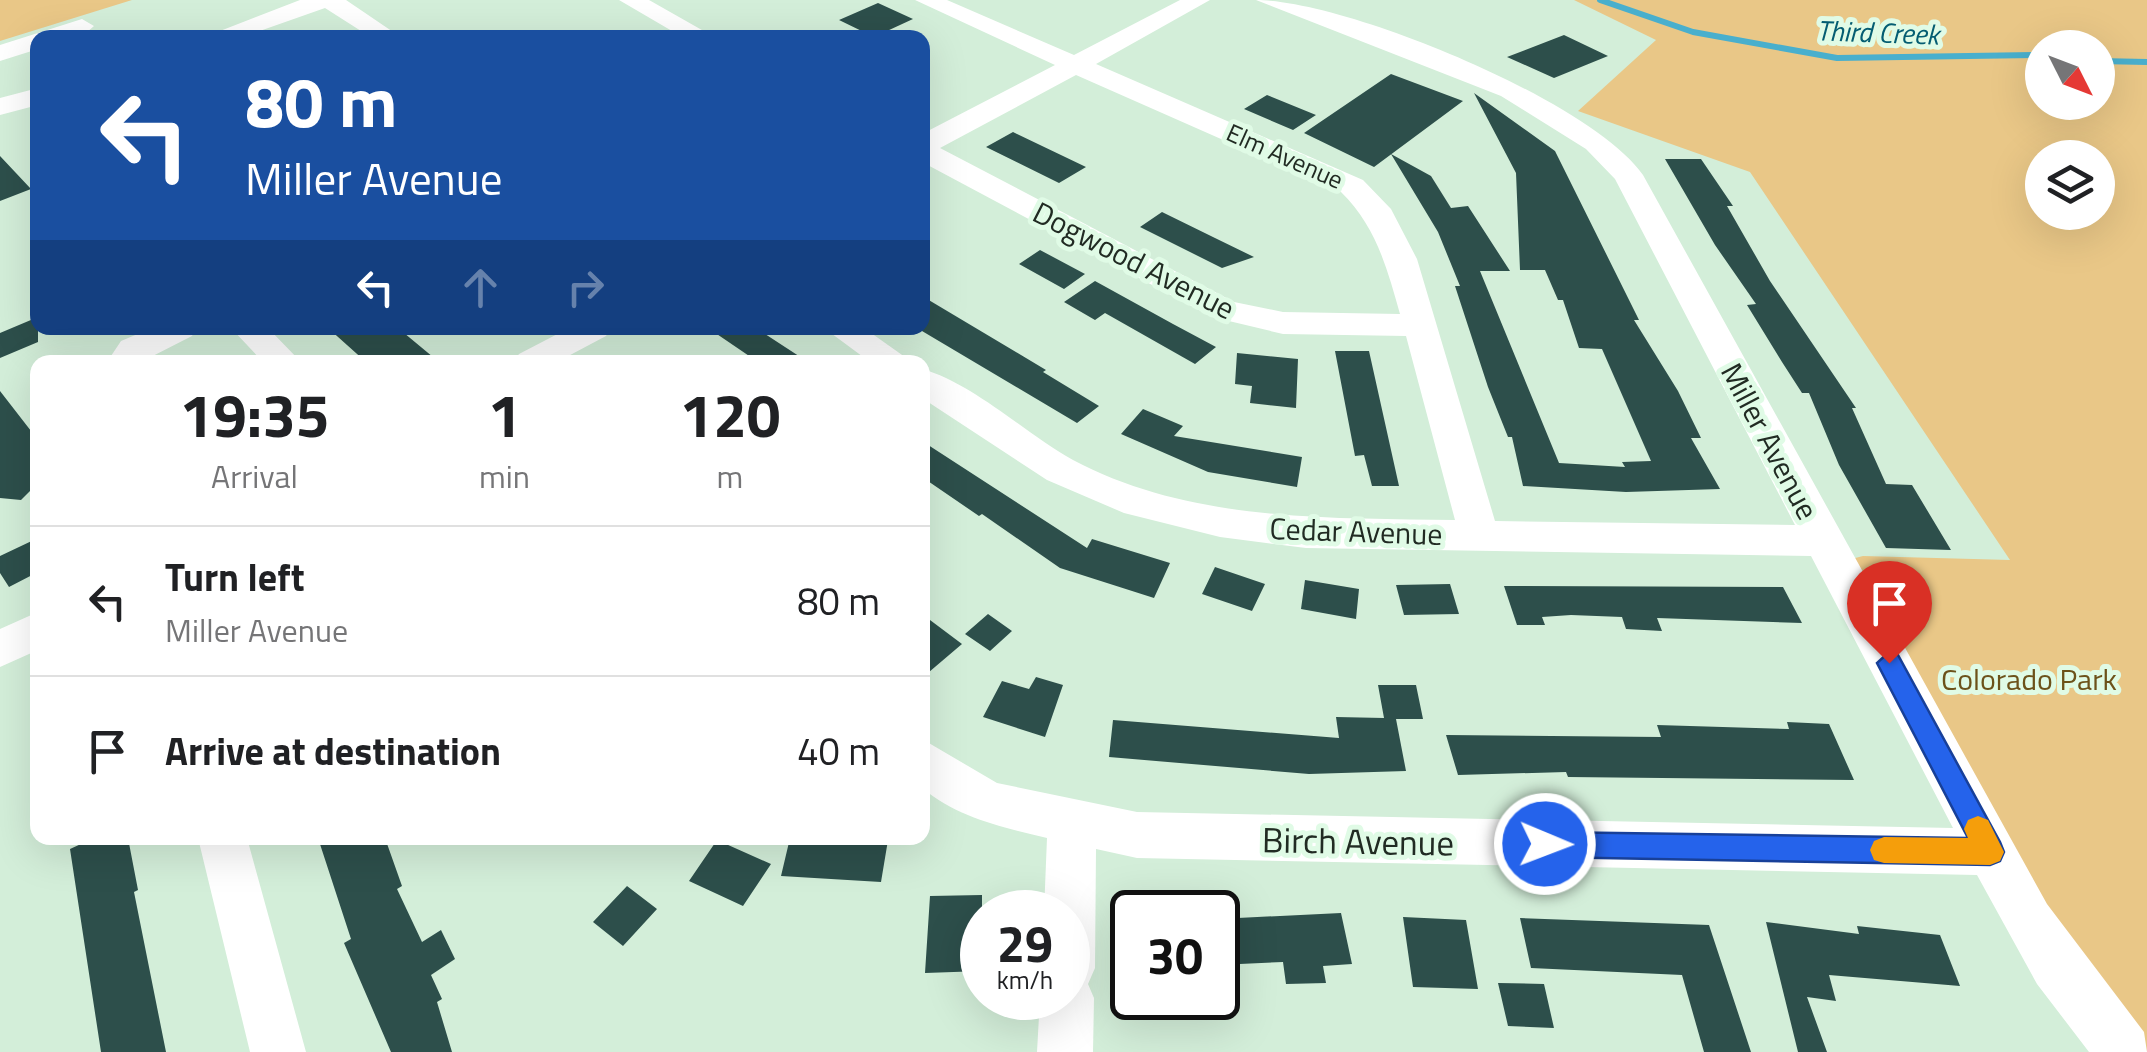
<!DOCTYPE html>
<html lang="en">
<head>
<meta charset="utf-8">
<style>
	:root { --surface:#fff; --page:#f6f6f6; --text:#202124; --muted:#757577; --line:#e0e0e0 }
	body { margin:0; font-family:"Titillium Web",sans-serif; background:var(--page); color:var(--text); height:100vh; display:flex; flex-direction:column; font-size:38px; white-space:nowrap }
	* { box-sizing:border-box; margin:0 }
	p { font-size:32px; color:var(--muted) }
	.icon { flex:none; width:55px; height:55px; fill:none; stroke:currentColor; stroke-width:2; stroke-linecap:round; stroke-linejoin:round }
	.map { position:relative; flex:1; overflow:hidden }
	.panel { position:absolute; left:30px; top:355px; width:900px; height:490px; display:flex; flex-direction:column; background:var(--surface); border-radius:20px; box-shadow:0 10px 40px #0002 }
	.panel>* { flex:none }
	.top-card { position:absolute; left:30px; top:30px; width:900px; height:305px; border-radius:20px; box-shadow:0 10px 40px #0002; background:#1a4fa0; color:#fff; overflow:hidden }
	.needle { width:65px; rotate:132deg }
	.tools { position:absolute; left:2025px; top:30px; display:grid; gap:20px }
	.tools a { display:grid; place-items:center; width:90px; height:90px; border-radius:50%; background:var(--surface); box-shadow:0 10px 40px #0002; font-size:50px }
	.speed { position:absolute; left:960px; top:890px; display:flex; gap:20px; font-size:50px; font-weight:700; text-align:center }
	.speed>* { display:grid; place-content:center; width:130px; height:130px; border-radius:50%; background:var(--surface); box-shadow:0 10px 40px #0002; line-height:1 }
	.speed small { font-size:25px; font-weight:400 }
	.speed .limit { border:5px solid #111; border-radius:15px; background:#fff; color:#111 }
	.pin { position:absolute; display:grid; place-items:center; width:85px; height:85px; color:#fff; margin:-102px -42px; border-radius:50% 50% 50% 0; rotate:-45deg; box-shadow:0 0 10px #0007 }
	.pin .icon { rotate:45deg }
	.me { position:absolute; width:110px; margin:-55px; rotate:91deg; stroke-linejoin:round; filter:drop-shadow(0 0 8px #0008) }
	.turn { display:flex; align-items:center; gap:35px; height:210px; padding:0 50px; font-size:45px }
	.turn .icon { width:130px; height:130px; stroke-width:2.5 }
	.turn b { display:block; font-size:70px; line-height:85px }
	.lanes { display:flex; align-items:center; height:95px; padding:0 50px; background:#0003; justify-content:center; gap:50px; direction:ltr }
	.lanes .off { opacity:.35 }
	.eta { display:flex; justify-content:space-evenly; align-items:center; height:170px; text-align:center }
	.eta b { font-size:60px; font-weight:700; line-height:70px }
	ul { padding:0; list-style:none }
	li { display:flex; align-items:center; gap:30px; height:150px; padding:0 50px; border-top:2px solid var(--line) }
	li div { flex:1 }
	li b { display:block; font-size:38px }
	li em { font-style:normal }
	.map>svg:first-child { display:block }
	.green { fill:#e9c787; fill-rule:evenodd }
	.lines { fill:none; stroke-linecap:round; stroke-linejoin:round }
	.stream { stroke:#49afcd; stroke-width:6 }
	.building { fill:#2d4f4b }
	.minor { fill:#fff; fill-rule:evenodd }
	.route { fill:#2563eb; stroke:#184099; stroke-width:2.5 }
	.slow { fill:#f59e0b }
	.labels { text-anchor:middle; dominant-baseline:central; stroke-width:10; stroke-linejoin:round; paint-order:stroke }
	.far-street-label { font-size:25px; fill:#212b23; stroke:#e0fbe6 }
	.far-water-label { font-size:28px; font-style:italic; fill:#045d72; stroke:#e0fbe6 }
	.street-label { font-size:30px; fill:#212b23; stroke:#e0fbe6 }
	.park-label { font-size:30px; fill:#6c521a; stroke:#e0fbe6 }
	.near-street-label { font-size:35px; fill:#212b23; stroke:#e0fbe6 }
</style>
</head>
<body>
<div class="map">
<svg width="2147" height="1052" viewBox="0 0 2147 1052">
	<rect width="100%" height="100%" fill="#d3eed9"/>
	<path class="green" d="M0 0H132L0 41Z
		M1574 0H2147V1052H2124L1836 563 1863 556 2010 560 1750 172 1578 111 1656 40ZM2042 48H2098V102H2042ZM2042 158H2098V212H2042Z"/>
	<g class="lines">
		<path class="stream" d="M1600 0 1693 32 1837 58 2042 55
			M2098 61 2147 62"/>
	</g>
	<path class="building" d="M878 3 913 19 874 37 839 20Z
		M1564 35 1608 56 1554 78 1507 57Z
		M1391 74 1463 101 1374 167 1304 133Z
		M1474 93 1555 151 1639 320H1634L1678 391 1701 438H1691L1720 489 1626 492 1523 486 1512 437H1508L1488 387 1455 286H1460L1438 232 1391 154 1431 176 1451 208 1468 206 1510 271H1480L1559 463 1625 467 1622 462 1651 461 1602 349 1579 348 1563 300H1558L1545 270H1520L1516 173Z
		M1267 95 1316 115 1293 130 1244 109Z
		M1013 132 1086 167 1059 183 986 147Z
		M0 156 31 189 0 201Z
		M1665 159H1701L1733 206H1727L1770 281 1856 408H1852L1886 484 1912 485 1951 550 1886 548 1839 465 1809 393H1802L1782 362 1747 305 1756 304 1715 245Z
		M1162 212 1215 238 1254 257 1222 268 1140 227Z
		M1040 250 1085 274 1064 289 1019 264Z
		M1095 281 1173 324 1216 347 1195 364 1105 313 1095 320 1064 302Z
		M922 296 1046 370 1043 372 1099 406 1077 423 922 331Z
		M38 317V342L0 358V333Z
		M328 328H398L439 362H366Z
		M708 328H756L808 362H758Z
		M1335 351H1369L1399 486H1372L1364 455 1355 456Z
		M1237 353 1298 359 1296 408 1250 403 1252 386 1235 384Z
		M0 391 38 440V483L21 500 0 498Z
		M1143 409 1183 426 1174 436 1302 457 1297 487 1208 472 1121 434Z
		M922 441 1087 548 1092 539 1170 563 1154 598 1060 568 982 514 979 516 922 477Z
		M38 538V572L9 587 0 573V556Z
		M1215 567 1265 584 1252 611 1202 594Z
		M1305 580 1359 589 1356 619 1301 609Z
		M1450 584 1459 614 1404 615 1396 585Z
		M1504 586 1783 587 1802 623 1657 618 1662 631 1626 629 1622 617 1571 615 1542 617 1545 625H1517Z
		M922 614 962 644 922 678Z
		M988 614 1012 631 990 651 965 634Z
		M1036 677 1063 685 1045 737 983 717 1002 681 1029 689Z
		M1378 685H1416L1423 719H1396L1406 771 1309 774 1109 757 1113 720 1339 738 1336 717 1384 718Z
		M1787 722 1829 724 1854 780 1568 777 1566 772 1458 775 1446 735 1661 737 1657 725 1789 729Z
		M94 838H128L138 890 134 892 166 1052H101L70 849Z
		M318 838H385L402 886 397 889 422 942 441 930 455 959 431 975 442 999 437 1002 452 1052H391L344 943 351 939Z
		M790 838 888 840 881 882 781 876Z
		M717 840 771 864 743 906 689 881Z
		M627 886 657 909 623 946 593 922Z
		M982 895V971L925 973 930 896Z
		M1341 913 1352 964 1323 966 1326 983 1286 984 1283 962 1218 965V919Z
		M1403 917 1466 920 1478 989 1413 987Z
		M1520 918 1709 925 1751 1052H1704L1682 975 1531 968Z
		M1766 922 1859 934 1857 926 1940 935 1960 986 1829 975 1836 1001 1807 997 1827 1052H1798Z
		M1498 983 1544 984 1554 1028 1508 1026Z"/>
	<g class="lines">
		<path class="minor" d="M300 0H346L402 38H372L325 8 240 38H202Z
			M619 0H649L716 38H684Z
			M915 0H947L1074 55 1180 0H1210L1096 64 1363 180 1391 209 1417 259 1495 521 1795 525 1615 179 1586 149 1501 96 1256 0C1345 0 1590 100 1643 175L2047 904 2144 1032 2147 1052H2089L2037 984 1977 875 1137 858 1096 849 1095 968 1088 984 1094 998 1093 1052H1037L1040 998H1068V912H1044L1047 838C1001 827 959 818 922 788V739L997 783 1137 812 1953 828 1811 556 1306 548 1220 537 1124 513 1047 480 922 398V369C973 383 1026 434 1073 460 1190 522 1327 518 1455 520L1406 336 1283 334 1212 317 922 162V134L1055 65ZM1076 75 1341 192C1376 226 1387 268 1400 314L1283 312 1234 302 940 148Z
			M82 19 94 26C80 41 57 38 38 38V49L0 61V45Z
			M38 88V105L0 115V98Z
			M152 328H197L192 336 141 362H107L121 341Z
			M231 328H268L301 362H263Z
			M569 328H611L606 336 557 362H513L519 354Z
			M824 328H864L912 362H870Z
			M38 612V650L0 667V629Z
			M198 838H247L306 1052H250Z"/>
	</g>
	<path class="route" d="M1889 652 1898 655 2000 842 2004 852 2000 861 1990 865 1545 857 1535 854 1531 844 1535 835 1545 832 1968 838 1877 663Z"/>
	<path class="slow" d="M1978 816 1988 820 2004 852 2000 861 1990 865 1884 863 1874 860 1870 850 1874 841 1884 837 1968 838 1964 829 1968 820Z"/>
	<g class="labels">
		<g class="far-street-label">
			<text transform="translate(1285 156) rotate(24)">Elm Avenue</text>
		</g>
		<g class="far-water-label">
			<text transform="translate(1878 32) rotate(2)">Third Creek</text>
		</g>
		<g class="street-label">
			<text transform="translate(1134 260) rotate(27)">Dogwood Avenue</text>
			<text transform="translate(1770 441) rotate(62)">Miller Avenue</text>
			<text transform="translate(1356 531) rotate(2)">Cedar Avenue</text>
		</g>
		<g class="park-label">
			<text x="2029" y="679">Colorado Park</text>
		</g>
		<g class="near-street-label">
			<text transform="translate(1358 841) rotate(1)">Birch Avenue</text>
		</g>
	</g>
</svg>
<div class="tools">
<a><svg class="needle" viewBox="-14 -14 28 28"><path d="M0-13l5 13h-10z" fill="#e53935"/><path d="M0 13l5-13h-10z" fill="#757577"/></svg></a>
<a><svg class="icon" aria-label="layers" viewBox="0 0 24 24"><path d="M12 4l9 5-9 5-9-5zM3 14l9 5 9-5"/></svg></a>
</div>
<div class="speed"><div>29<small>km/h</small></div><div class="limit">30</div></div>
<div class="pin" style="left:1889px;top:663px;background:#d93025"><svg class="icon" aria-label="arrive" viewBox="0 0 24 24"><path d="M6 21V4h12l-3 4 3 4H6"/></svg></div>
<svg class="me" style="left:1545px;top:844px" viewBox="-20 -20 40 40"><circle r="17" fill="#2563eb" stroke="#fff" stroke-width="3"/><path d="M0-11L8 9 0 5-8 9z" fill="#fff"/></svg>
<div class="top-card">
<div class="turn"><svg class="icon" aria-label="left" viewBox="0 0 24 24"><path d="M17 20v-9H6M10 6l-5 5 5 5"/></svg><div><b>80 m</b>Miller Avenue</div></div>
<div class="lanes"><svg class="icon" aria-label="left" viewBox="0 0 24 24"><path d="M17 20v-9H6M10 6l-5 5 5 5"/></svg><svg class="icon off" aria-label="ahead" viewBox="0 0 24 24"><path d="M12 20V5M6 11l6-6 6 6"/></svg><svg class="icon off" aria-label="right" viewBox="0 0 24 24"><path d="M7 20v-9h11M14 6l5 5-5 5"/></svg></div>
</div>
<section class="panel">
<div class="eta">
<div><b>19:35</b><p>Arrival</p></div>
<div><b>1</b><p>min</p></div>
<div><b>120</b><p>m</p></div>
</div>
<ul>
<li><svg class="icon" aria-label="left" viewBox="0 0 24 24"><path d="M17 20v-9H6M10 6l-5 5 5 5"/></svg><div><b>Turn left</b><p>Miller Avenue</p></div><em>80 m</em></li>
<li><svg class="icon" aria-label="arrive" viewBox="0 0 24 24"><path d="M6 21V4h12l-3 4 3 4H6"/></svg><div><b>Arrive at destination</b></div><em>40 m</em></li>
</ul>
</section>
</div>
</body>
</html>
